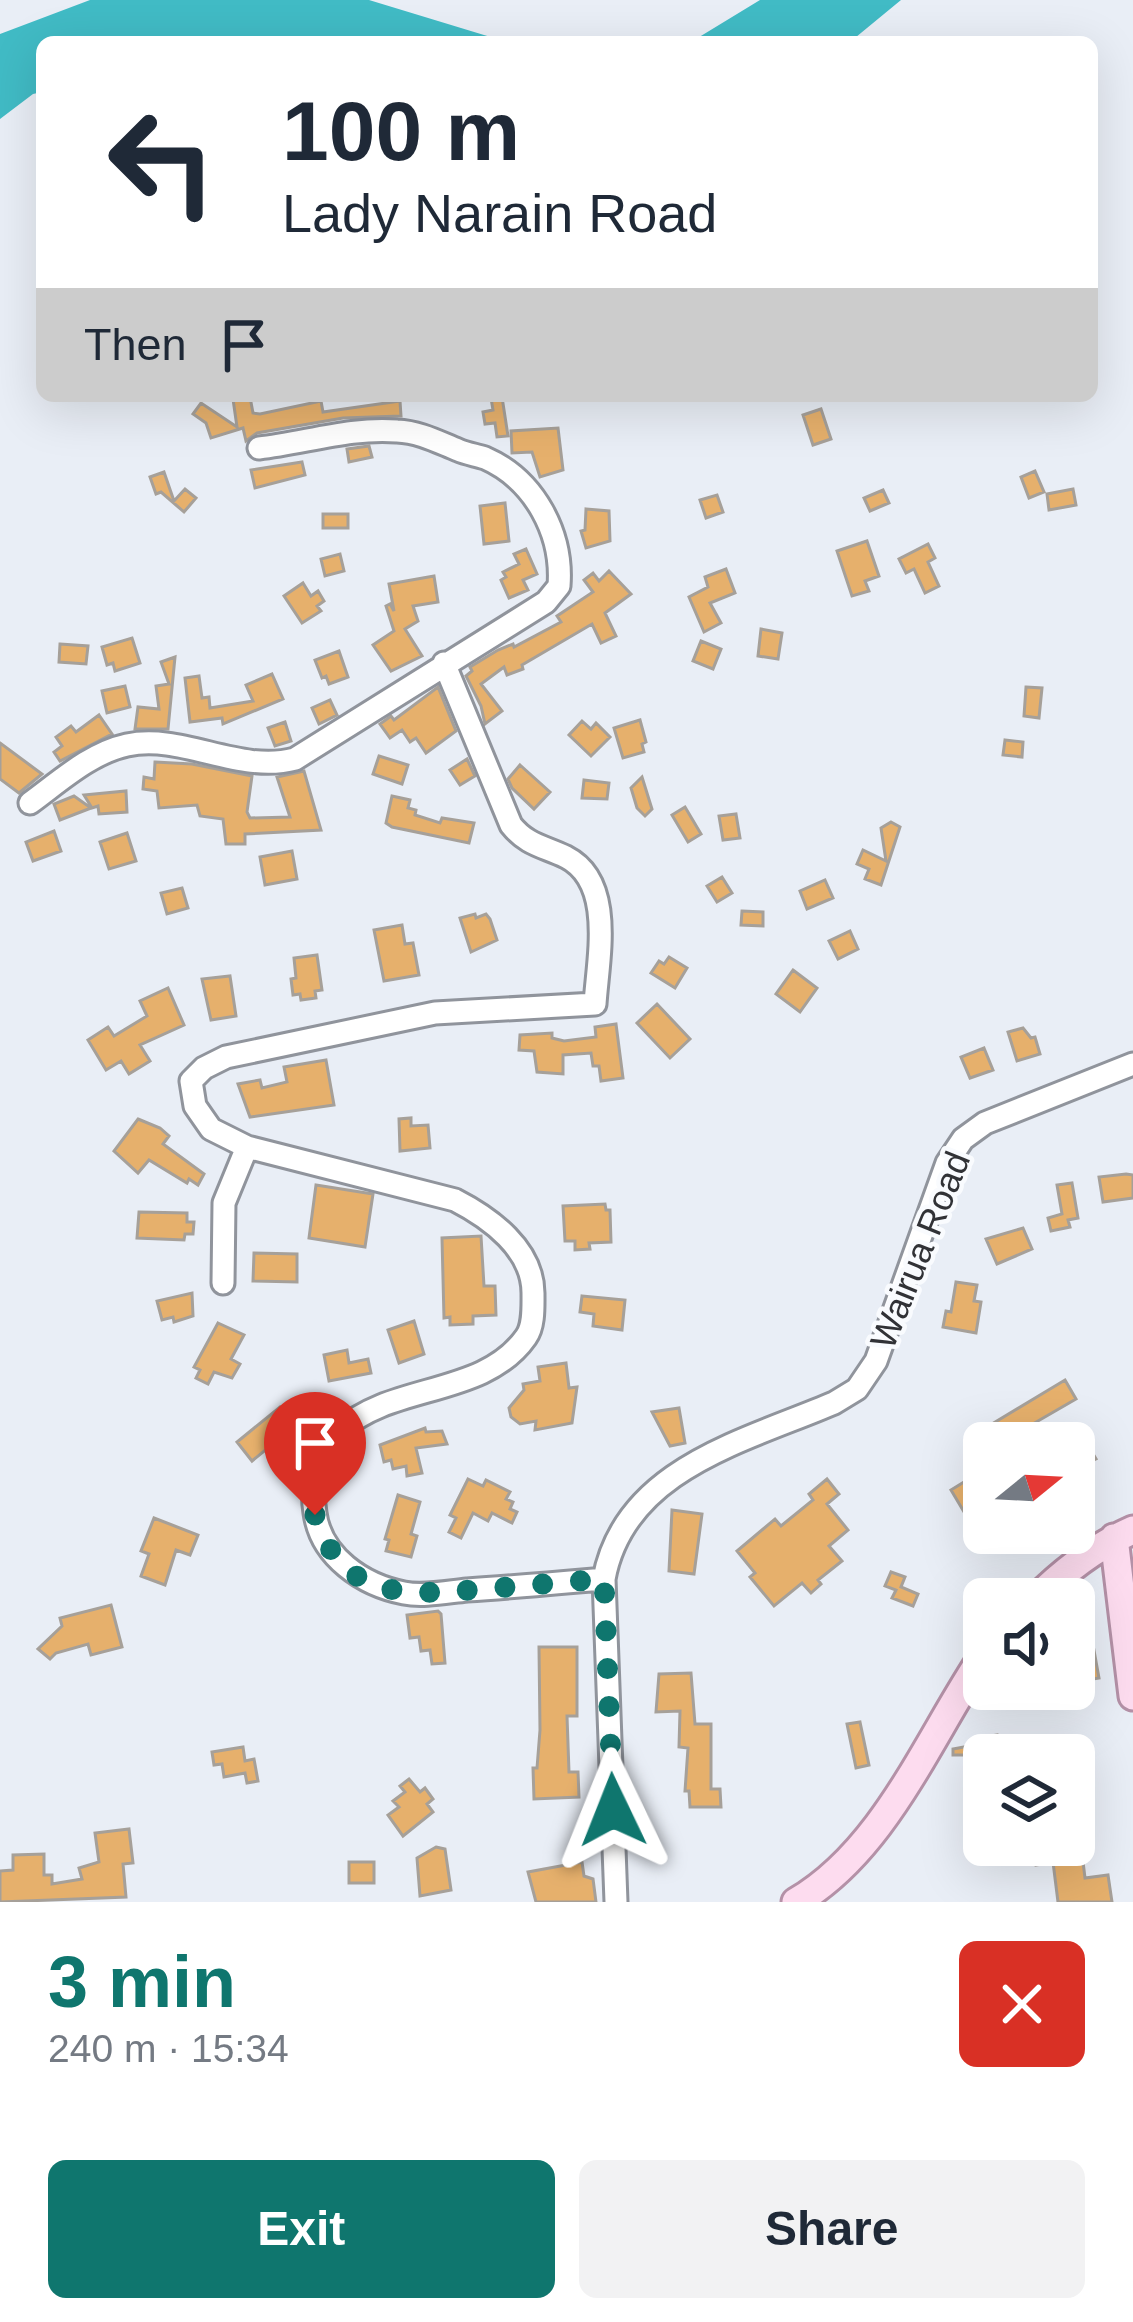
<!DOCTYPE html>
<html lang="en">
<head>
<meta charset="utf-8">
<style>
	:root { --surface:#fff; --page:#f2f2f3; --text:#1f2937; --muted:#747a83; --accent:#0f766e }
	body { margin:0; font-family:Helvetica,sans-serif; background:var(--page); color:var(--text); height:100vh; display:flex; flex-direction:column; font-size:45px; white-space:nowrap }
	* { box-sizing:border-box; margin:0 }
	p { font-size:39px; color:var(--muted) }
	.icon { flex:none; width:66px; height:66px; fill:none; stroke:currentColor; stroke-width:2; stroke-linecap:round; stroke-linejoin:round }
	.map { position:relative; height:1902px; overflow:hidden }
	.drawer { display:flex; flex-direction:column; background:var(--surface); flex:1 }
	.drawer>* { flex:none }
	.hud { position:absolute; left:36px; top:36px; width:1062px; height:366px; border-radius:18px; box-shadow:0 12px 48px #0002; background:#fff; color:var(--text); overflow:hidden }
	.needle { width:78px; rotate:72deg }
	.tools { position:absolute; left:963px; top:1422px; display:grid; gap:24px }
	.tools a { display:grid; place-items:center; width:132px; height:132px; border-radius:18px; background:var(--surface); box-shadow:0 12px 48px #0002; font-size:60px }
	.pin { position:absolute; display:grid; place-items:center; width:102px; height:102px; color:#fff; margin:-123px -51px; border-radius:50% 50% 50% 0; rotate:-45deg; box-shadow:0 0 12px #0007 }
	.pin .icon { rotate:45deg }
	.me { position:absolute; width:132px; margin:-66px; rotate:358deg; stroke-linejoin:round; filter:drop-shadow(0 0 9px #0008) }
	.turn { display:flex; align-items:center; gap:42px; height:252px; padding:0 48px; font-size:54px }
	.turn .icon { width:156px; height:156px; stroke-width:2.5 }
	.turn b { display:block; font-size:84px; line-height:102px }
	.then { display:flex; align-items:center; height:114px; padding:0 48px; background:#0003; gap:24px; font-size:45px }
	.round { display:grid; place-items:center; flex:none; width:126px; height:126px; border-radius:18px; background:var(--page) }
	.summary { display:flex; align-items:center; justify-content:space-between; height:204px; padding:0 48px }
	h1 { font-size:72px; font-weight:700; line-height:90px; color:var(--accent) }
	.cta { display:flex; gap:24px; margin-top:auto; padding:24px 48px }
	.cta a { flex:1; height:138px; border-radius:18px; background:var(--accent); color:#fff; font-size:48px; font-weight:700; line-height:138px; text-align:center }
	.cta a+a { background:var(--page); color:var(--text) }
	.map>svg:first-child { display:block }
	.water { fill:#41bbc5 }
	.building { fill:#e6b06c; stroke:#a6a099; stroke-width:3 }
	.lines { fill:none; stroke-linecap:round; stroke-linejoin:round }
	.minor-casing { stroke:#90949c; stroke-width:27 }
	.major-casing { stroke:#b491a7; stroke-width:33 }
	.minor { stroke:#fff; stroke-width:21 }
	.major { stroke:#fddcef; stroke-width:27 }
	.route { stroke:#0f766e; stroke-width:21; stroke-dasharray:0 37.8 }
	.labels { text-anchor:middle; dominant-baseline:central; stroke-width:9; stroke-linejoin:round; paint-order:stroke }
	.street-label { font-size:36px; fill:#313236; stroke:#f9fbfe }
</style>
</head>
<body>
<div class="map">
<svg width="1133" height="1902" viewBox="0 0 1133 1902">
	<rect width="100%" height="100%" fill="#e9eef6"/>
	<path class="water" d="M90 0H369L507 42H42V92L33 94 0 119V34Z
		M760 0H901L850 42H691Z"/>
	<path class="building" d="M250 397 253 413 260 414 321 401 323 412 400 401 401 416 343 418 257 433 246 441 243 428 211 438 206 423 193 414 201 403 237 427 233 399Z
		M502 397 508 436 497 437 495 423 485 424 483 412 493 410 491 398Z
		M821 409 831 439 813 445 803 415Z
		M558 428 563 470 540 477 532 452 512 453 511 431Z
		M369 446 372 457 349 462 347 449Z
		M302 462 305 475 255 488 251 470Z
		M1035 471 1044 492 1029 498 1021 477Z
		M164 472 174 501 185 489 196 498 184 512 161 492 156 494 150 477Z
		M1073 489 1076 505 1049 510 1047 494Z
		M883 490 889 503 870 511 864 498Z
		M717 495 723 512 706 518 700 500Z
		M505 503 509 541 484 544 480 506Z
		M586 509 609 511 610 541 586 548 581 531 585 530Z
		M323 514H348V528H323Z
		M867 541 879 576 865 581 869 591 852 596 837 551Z
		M928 544 935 558 928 562 939 586 925 593 914 569 906 573 899 559Z
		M526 549 537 574 523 580 528 590 509 598 501 580 506 577 503 572 519 564 514 554Z
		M340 554 344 571 325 576 321 559Z
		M726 569 735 593 710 603 721 623 704 632 689 597 708 587 705 577Z
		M609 571 631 594 605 613 616 636 601 643 592 624 522 665 523 669 507 675 504 667 481 684 502 711 485 724 481 706 466 676 472 671 470 667 498 650 513 644 514 647 561 622 557 616 593 592 584 580 593 573 599 581Z
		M434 576 438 602 413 606 418 621 405 629 422 656 391 671 373 645 394 631 386 606 390 604 394 611 389 584Z
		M303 583 311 596 318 591 324 601 317 606 321 611 302 623 284 596Z
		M761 629 782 633 778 659 758 656Z
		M132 638 140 663 115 671 113 663 107 665 102 647Z
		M701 641 721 649 713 669 693 661Z
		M60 644 88 646 86 664 59 662Z
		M339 651 348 677 329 684 326 676 322 678 315 660Z
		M175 657 168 729H135L138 707 159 709 156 686 169 684 161 662Z
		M272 674 283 699 223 724 222 718 190 722 185 678 199 676 202 698 209 697 210 708 253 701 246 685Z
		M125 686 130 707 107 713 102 691Z
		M438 687 456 731 426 753 416 738 410 742 402 730 390 738 380 724 391 716 394 720Z
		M1026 687 1042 688 1039 718 1024 716Z
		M330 700 337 715 319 724 312 708Z
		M99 715 112 734 60 761 54 752 62 746 56 737 71 726 76 732Z
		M640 720 646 742 642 744 644 752 623 758 614 728Z
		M582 721 591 729 596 723 610 737 591 756 569 735Z
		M285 722 291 741 275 746 268 728Z
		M1005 740 1023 742 1022 757 1003 755Z
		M0 743 42 774 19 793 0 779Z
		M379 756 408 765 402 784 373 774Z
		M467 759 475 776 460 785 450 770Z
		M155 762 192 764 252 776 247 812 250 818 290 817 277 777 304 771 321 830 245 834V844H226L223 819 200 816 197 805 159 808 157 791 143 789 144 777 154 779Z
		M520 765 550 792 534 809 512 788 508 779Z
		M642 777 652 809 645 816 637 808 631 788Z
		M584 780 609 783 607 799 582 798Z
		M126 791 127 812 99 814 98 806 92 808 84 795Z
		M74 796 91 808 60 820 54 804Z
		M392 796 410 800 408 808 416 810 415 815 440 823 442 818 474 823 469 843 392 827 386 823Z
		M685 807 701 834 688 842 672 815Z
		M736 814 740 838 723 840 719 816Z
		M891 822 900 827 881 885 865 879 869 869 857 864 863 850 886 861 881 828Z
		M54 831 61 851 33 861 26 842Z
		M127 833 136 861 109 869 100 842Z
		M292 851 297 879 265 885 260 857Z
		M722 877 732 893 717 902 707 886Z
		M825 880 833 898 807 909 800 891Z
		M182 888 188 908 167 914 161 893Z
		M742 911 763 912V926L741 925Z
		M475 914 476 918 486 914 490 919 497 940 471 952 460 918Z
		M402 925 405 944 413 943 419 975 384 981 374 930Z
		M850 931 858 949 838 959 829 941Z
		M317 955 322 990 315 991 316 998 301 1000 300 994 293 995 291 979 296 978 294 958Z
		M669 957 687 968 675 988 651 973 659 961 664 964Z
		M793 970 817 988 800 1012 776 994Z
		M230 976 236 1016 211 1020 202 979Z
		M168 988 184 1025 140 1045 150 1061 129 1074 121 1061 106 1070 88 1040 108 1027 114 1036 147 1016 140 1001Z
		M657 1004 690 1039 670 1058 637 1023Z
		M616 1024 623 1078 601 1081 599 1066H593L591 1053 563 1055V1074L537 1072 534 1051 519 1050 520 1035 552 1033V1038L564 1041 596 1037 595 1027Z
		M1023 1028 1031 1038 1035 1037 1040 1054 1017 1061 1008 1032Z
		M984 1048 993 1070 970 1078 961 1057Z
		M326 1060 334 1105 250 1117 238 1084 260 1080 262 1088 287 1082 284 1067Z
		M411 1118V1126L428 1125 430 1148 400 1151 399 1119Z
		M138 1119 160 1128 169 1136 163 1144 204 1174 198 1185 189 1179 187 1183 149 1160 138 1173 114 1151Z
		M1126 1174 1133 1175V1198L1103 1202 1099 1177Z
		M1072 1183 1078 1218 1068 1220 1070 1227 1051 1231 1048 1218 1062 1214 1057 1185Z
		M316 1185 373 1194 365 1247 309 1238Z
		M605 1204 606 1210H610L611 1242 589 1243 590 1249 575 1250V1241H565L563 1206Z
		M139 1212 187 1213V1222H194L193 1234H185L184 1240 137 1238Z
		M1023 1228 1032 1249 997 1264 986 1239Z
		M481 1236 484 1286H495L496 1315 473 1316V1324L450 1325V1317L444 1318 442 1238Z
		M254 1253 297 1254V1282L253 1281Z
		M956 1282 977 1285 974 1301 981 1302 976 1333 943 1327 946 1311 951 1312Z
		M192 1293 193 1316 174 1322 173 1317 162 1320 157 1301Z
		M582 1296 625 1300 622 1330 593 1326 594 1314 580 1312Z
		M414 1321 424 1354 399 1363 388 1330Z
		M218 1323 244 1335 231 1359 240 1364 232 1378 214 1372 208 1384 196 1378 200 1370 194 1367Z
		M347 1350 349 1363 368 1359 371 1373 329 1381 324 1355Z
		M566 1363 569 1388 577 1387 572 1423 535 1430 536 1421 520 1424 511 1417 509 1408 524 1390 523 1384 540 1381 538 1367Z
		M1065 1380 1076 1399 1031 1425 1040 1443H1022L1019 1438 1010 1443H990L982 1430Z
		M280 1407 296 1425 252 1461 237 1442Z
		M679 1408 685 1443 670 1446 652 1412Z
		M425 1428 426 1432 442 1431 447 1444 416 1448 422 1473 407 1476 406 1466 393 1469 391 1460 384 1462 380 1445Z
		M1086 1442 1096 1459 1078 1468 1074 1449Z
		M972 1477 984 1498V1545L980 1539 973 1544 965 1531 973 1527 951 1490Z
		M468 1479 483 1486 486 1480 510 1492 506 1499 513 1502 510 1509 517 1512 512 1523 492 1513 488 1521 473 1513 461 1538 449 1532 456 1518 450 1515Z
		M827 1479 839 1494 827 1504 848 1530 829 1546 842 1561 818 1580 821 1584 811 1593 802 1583 774 1606 750 1577 755 1573 737 1551 775 1519 781 1526 813 1500 809 1494Z
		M398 1495 420 1502 411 1534 417 1536 411 1557 386 1551 389 1540 385 1539Z
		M672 1510 702 1514 694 1574 669 1571Z
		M154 1518 198 1535 190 1555 176 1550 165 1585 141 1576 149 1554 141 1551Z
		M891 1572 905 1577 901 1587 918 1594 913 1606 892 1598 896 1590 885 1586Z
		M111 1605 122 1647 91 1655 88 1644 56 1653 50 1659 38 1649 62 1626 60 1618Z
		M438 1611 441 1614 445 1663 432 1664 430 1650 421 1651 419 1637 410 1638 407 1615Z
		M1074 1616H1081L1086 1646 1093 1645 1099 1678 1074 1682Z
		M539 1647H577V1716H567L569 1772H578L579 1797 534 1799 533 1768H537L540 1730Z
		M691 1673 695 1724H711V1789H720L721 1807H690L689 1791H685L688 1748 679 1747 680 1711 656 1712 659 1674Z
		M860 1722 869 1765 856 1768 847 1724Z
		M997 1735 999 1755H984V1759L968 1762 967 1755H953V1749L980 1744 979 1738Z
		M1066 1743 1067 1755H1030V1747Z
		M243 1747 245 1761 254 1759 258 1781 247 1783 245 1773 224 1777 222 1764 214 1765 212 1752Z
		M409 1779 420 1792 425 1788 433 1799 427 1804 433 1812 403 1836 388 1815 399 1807 393 1801 405 1792 400 1786Z
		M129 1829 133 1863 123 1864 126 1897 0 1902V1871L13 1870V1855L44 1854V1875H52V1884L82 1879 79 1868 99 1862 95 1833Z
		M1033 1845H1081L1085 1878 1108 1875 1112 1902H1058L1053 1862 1036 1865Z
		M436 1847 445 1849 451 1890 420 1896 417 1858Z
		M349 1862H374V1883H349Z
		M582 1862 584 1876 593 1879 596 1902H536L528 1872Z"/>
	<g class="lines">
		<g class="minor-casing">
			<path id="minor" d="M444 663 511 825C527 845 543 846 566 857 615 882 598 958 595 1004L435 1013 226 1057 204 1068 191 1081 195 1106 211 1129 247 1147 455 1200C490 1218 533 1249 533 1293 533 1307 534 1326 526 1337 484 1397 392 1383 341 1430 318 1451 310 1482 315 1513 321 1557 363 1585 404 1593 423 1597 447 1592 467 1590 513 1587 558 1583 604 1579
				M30 803C59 782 90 753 127 745 182 733 239 774 295 759L546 602 559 586C563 534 535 480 485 458 476 455 467 454 458 450 438 442 420 432 397 431 352 427 304 443 259 448
				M223 1283 224 1203 247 1147
				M616 1902 604 1579C624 1469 745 1441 834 1403L857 1389 876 1361 947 1163 963 1139 985 1123 1133 1064"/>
		</g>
		<g class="major-casing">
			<path id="major" d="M1114 1538 1133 1696
				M1036 1599C1064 1571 1097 1546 1133 1530
				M796 1902C885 1850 928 1738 984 1655"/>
		</g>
		<use href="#minor" class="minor"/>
		<use href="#major" class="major"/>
	</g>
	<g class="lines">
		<path class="route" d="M315 1515C343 1603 409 1595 483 1589 523 1586 564 1582 604 1579L613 1810"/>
	</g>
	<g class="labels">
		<g class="street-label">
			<text transform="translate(920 1250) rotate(-68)">Wairua Road</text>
		</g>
	</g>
</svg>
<div class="tools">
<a><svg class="needle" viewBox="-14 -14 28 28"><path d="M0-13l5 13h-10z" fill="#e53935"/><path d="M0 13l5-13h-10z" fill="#747a83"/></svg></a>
<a><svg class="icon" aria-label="sound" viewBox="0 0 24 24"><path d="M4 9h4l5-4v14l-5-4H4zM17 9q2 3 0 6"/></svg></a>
<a><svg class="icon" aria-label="layers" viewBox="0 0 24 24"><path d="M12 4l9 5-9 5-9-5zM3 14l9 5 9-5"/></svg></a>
</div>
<div class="pin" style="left:315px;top:1515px;background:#d93025"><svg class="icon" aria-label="arrive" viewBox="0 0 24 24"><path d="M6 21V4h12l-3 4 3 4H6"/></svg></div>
<svg class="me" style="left:613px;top:1810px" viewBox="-20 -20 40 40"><path d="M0-17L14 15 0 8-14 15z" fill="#0f766e" stroke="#fff" stroke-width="4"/></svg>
<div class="hud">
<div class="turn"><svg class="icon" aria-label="left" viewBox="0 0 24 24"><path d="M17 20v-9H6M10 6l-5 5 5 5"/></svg><div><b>100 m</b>Lady Narain Road</div></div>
<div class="then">Then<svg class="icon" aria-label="arrive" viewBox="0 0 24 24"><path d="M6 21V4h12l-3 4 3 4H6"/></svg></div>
</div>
</div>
<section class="drawer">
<div class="summary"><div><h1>3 min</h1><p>240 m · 15:34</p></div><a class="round" style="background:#d93025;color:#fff"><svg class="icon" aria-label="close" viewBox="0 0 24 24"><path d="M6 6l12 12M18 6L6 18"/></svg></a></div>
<div class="cta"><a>Exit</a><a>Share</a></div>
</section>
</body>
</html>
